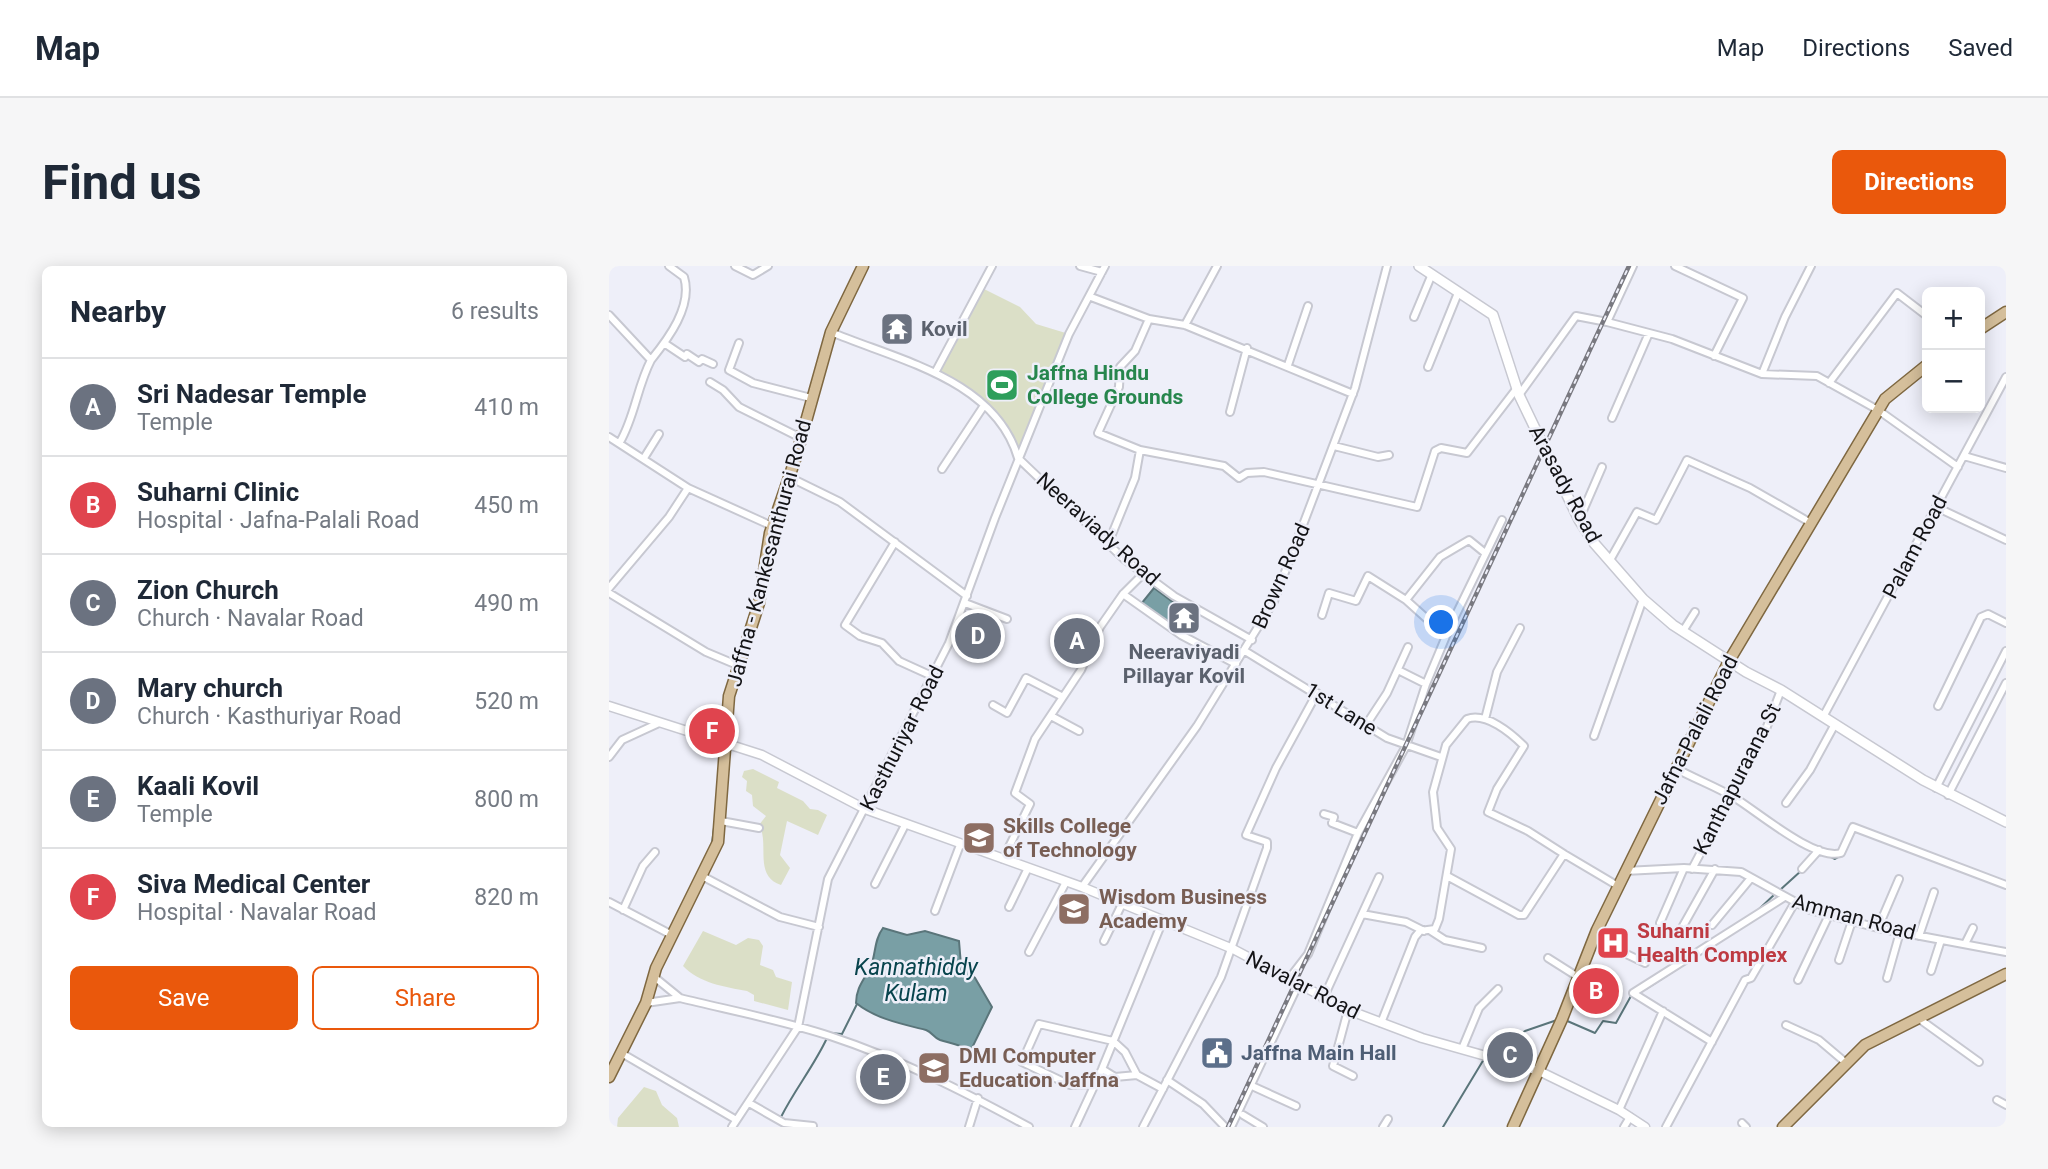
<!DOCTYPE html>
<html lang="en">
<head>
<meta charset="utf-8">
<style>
  body { margin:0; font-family:Roboto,sans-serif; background:#f6f6f7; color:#1f2937 }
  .controls { position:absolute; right:21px; top:21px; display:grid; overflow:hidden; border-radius:10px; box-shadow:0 4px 18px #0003 }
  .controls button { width:63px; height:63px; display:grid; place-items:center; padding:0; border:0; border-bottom:2px solid #e0e1e3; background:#fff; color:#1f2937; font:35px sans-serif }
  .you { position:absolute; left:833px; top:357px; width:24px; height:24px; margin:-18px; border:5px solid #fff; border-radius:50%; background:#1a73e8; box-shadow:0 0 0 10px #1a73e833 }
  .badge { display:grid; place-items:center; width:46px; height:46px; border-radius:50%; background:#ea580c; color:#fff; font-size:23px; font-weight:700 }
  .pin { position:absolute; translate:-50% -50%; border:4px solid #fff; box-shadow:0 2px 7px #0006 }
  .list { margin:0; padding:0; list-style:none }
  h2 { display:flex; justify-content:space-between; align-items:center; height:91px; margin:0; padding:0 28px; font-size:30px }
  h2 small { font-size:23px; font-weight:400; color:#747a83 }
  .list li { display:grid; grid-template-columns:46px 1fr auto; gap:21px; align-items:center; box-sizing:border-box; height:98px; padding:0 28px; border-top:2px solid #e0e1e3 }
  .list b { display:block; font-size:26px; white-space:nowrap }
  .list p { margin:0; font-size:23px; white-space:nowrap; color:#747a83 }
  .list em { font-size:23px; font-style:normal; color:#747a83 }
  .actions { display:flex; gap:14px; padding:21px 28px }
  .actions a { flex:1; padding:16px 0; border:2px solid #ea580c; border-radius:10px; text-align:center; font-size:24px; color:#ea580c }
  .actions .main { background:#ea580c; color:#fff }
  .map { position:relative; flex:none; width:1397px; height:861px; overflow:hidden; border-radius:10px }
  header { display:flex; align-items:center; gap:42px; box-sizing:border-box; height:98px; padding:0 35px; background:#fff; border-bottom:2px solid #e0e1e3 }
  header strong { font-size:33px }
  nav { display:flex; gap:38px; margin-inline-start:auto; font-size:24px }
  .intro { display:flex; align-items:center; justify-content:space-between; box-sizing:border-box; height:168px; padding:0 42px }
  h1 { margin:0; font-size:49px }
  .button { padding:18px 32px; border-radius:10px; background:#ea580c; color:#fff; font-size:24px; font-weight:700 }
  main { display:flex; gap:42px; padding:0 42px }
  aside { flex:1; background:#fff; border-radius:10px; box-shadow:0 4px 18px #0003 }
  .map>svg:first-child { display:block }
</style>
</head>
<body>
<header>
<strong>Map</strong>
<nav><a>Map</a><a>Directions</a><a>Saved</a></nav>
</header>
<div class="intro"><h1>Find us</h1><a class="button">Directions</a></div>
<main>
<aside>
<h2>Nearby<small>6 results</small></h2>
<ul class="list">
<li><span class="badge" style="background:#6b7280">A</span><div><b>Sri Nadesar Temple</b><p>Temple</p></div><em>410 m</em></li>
<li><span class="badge" style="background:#e0444e">B</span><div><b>Suharni Clinic</b><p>Hospital · Jafna-Palali Road</p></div><em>450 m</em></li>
<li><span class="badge" style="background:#6b7280">C</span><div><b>Zion Church</b><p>Church · Navalar Road</p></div><em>490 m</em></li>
<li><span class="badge" style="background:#6b7280">D</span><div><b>Mary church</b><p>Church · Kasthuriyar Road</p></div><em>520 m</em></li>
<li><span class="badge" style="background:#6b7280">E</span><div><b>Kaali Kovil</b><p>Temple</p></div><em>800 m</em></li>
<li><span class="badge" style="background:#e0444e">F</span><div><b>Siva Medical Center</b><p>Hospital · Navalar Road</p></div><em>820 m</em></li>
</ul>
<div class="actions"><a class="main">Save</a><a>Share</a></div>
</aside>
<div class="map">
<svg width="1397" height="861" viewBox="0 0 1397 861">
  <rect width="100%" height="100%" fill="#eeeff9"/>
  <path fill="#dbdfc7" d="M371,21L411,41L427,58L460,68L409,192C384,145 370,135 327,105Z
    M144,503L170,516L168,522L194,535L201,543L209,544L218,549L209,569L178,555L171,589L181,602L172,619C144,610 161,577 150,559L157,550L144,540L143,529L137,525L138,515L133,511L135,505Z
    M94,665L127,679L139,672L150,674L154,680L151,699L164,704L167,711L183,716L179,744L145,735V729L138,725C116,721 90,717 74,700Z
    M35,821L47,825L53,839L68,852L70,861H8L9,852Z"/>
  <path fill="#799fa5" stroke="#5a757a" stroke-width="2" d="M545,322L577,346L564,361L532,338Z
    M274,662L298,669L316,665L350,675L352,699L366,712L383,741L362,784C351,779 341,777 331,774C325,772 323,766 317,764C293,758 267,753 247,737C247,721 256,713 262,700C267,687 265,674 274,662Z"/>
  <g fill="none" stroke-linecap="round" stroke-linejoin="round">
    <path stroke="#5a757a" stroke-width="2" d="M110,493L111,480
      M103,577L105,562
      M1220,590L1226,593L1233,589
      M1171,624L1193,604
      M1148,645L1167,627
      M1037,723L1129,664
      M956,754L986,767L994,755L1007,757L1022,730
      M220,767L233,768L248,738
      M881,787L916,765L948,754
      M172,851C186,823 205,800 218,772
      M834,861L875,793"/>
    <defs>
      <path id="minor" d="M126,0L144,9L159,0
        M471,0L493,6
        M1024,0L998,56L1063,73L1153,108L1208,110L1269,144L1349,201
        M1066,0L1134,32L1105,90
        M482,31L540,53L576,59L744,128
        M0,49L42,94C28,121 26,150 11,176
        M805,51L823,8
        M540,53L526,85L511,101L510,121L489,167L531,184L615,200L630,212L638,207L655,206L808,241L826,185L832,182L858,187L908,122
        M576,59L608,0
        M222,66C288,94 386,113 409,192L515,293L565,330L643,374
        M55,77L76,91L78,88L90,96L93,93L104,98
        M130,77L120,104L144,117L202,132
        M42,94C59,73 84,40 75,11L60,0
        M679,99L699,40
        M819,101L849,27
        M327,105L383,0
        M1153,108L1176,51L1202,0
        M101,116L114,124L130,141L192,172
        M1220,117L1288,27L1318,50
        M910,129L967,50L998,56
        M621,146L638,82
        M1003,152L1040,67
        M0,171L79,222L163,260
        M725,180L769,191L780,189
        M1355,190L1397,202
        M35,192L50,168
        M333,203L374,141
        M180,211L231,236L358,330
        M1327,241L1397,274
        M970,254L993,201
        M286,276L236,359L251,370L273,377L290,395L323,410
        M499,278L526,212L531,184
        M1001,294L1028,246L1047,254L1078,194L1141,222L1202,257
        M0,322L60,251L79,222
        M0,327L97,386L128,399
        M514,328L572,369L627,398
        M356,337L398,353
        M713,349L720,327L747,335L759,310L797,334
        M840,363L817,352L797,334L831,291L860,274L876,287
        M1074,365L1086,346
        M636,385L778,472L832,491
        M789,404L817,418
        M384,439L398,447L417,412L454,431
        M1329,440L1372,351L1379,348L1397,357
        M442,450L470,465
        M1214,451L1397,111
        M876,453L888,406L911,362
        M757,459L778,427L799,381
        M985,470L1034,333
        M0,491L13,474L50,457
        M1066,502C1086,513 1108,521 1126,532C1149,546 1206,595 1232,587L1244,561L1397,619
        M1327,522L1397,385
        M1339,529L1397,417
        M1177,537L1201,504L1226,458
        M715,548L725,551L723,557L749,567
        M112,555L150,562
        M394,593L421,538L406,527L426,473L472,404L491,361L514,328L535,307
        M1083,603L1157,463L1172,424
        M1193,603L1210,584
        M1016,605L1075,602L1132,606L1201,644L1269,662L1397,686
        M93,610L171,651L210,661
        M838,610L910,649H915L955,588L1009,620
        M770,611L753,648L797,656L815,665
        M266,618L296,559
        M473,621L588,460L665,335L746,122L778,0
        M0,636L63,669
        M400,641L419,602
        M14,644L34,600L46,586
        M326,645L351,579
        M1051,657L1075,602
        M1103,659L1142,612
        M1269,662L1290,613
        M822,665L836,674L873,682
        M1070,667L1106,603
        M1310,670L1325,626
        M984,672L1036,697
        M495,675L513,638
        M1356,678L1364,662
        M420,686L457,616
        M939,692L969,711
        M1230,694L1243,655
        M1322,705L1332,674
        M1278,712L1291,666
        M679,714L699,688L749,567L797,480L817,418L840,363L893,254
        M1189,714L1220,649
        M71,732C120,744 172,754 221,770C291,793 356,826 420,861
        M714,733L753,648
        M37,737L71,732L44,710
        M739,744L724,800L744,810
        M1309,752L1370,796
        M772,757L806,671L811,665L826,663L830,653L842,583L828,562L824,526L837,479L858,453C877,446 902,467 915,480L888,523L879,546L919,565L955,588
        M1177,759L1210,774L1236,796
        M1103,776L1024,727L1174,632
        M853,783L870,742L889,723
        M14,788L124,852
        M493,803L506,811L528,809
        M558,814L594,838L616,861
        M487,818L461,819L413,796L430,758L504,775L516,786L528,809L554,823
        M643,820L687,840
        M1388,834L1397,839
        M140,837L175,857L204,860
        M1010,844L1054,745
        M634,849L654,861
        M1133,857L1137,861
        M123,861L189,761L219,613L340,377L386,252L460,68L496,0
        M360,861L369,832
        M466,861L493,803L554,654
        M534,861L612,711L658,582V576L637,569L667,502L708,427
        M622,861L689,719
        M774,861L779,853
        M1015,861L1021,851
        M1057,861L1136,714L1142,712L1185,638"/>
      <path id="tertiary" d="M0,440L153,489L256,543L473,621L624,683L739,744L813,772L930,805L1010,844L1036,861"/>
      <path id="secondary" d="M810,0L884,49L910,129L970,254L985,277L1034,333L1064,359L1137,406L1172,424L1314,514L1397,556"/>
      <path id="primary" d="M1371,63L1397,46
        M0,811L37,737L47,702L109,576L120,430L150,337L161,267L187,191L222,66L254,0
        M904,861L953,753L988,664L1120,395L1276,133L1318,99
        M1174,861L1256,779L1397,708"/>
    </defs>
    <use href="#minor" stroke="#c7c8d1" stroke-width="10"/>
    <use href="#tertiary" stroke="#c7c8d1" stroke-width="11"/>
    <use href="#secondary" stroke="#c7c8d1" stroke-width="12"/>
    <use href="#primary" stroke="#7f6841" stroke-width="13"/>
    <use href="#minor" stroke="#fff" stroke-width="6"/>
    <use href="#tertiary" stroke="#fff" stroke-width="8"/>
    <use href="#secondary" stroke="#fff" stroke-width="9"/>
    <use href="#primary" stroke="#d5bf9b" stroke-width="10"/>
    <defs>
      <path id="rail" d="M619,861L1020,0"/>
    </defs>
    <use href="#rail" stroke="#797980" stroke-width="4.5"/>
    <use href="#rail" stroke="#eeeff9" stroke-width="2" stroke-dasharray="5" stroke-linecap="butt"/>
  </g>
  <defs>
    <symbol id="temple-square" viewBox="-11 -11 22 22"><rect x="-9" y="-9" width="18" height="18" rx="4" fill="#6b7280" stroke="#eeeff9"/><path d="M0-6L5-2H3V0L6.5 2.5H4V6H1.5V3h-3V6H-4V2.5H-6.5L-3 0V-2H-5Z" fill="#fff"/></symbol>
    <symbol id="stadium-square" viewBox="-11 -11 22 22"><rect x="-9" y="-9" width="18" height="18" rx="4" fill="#2e9e5b" stroke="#eeeff9"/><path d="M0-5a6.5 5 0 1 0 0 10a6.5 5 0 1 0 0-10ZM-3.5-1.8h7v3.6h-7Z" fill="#fff"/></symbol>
    <symbol id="university-square" viewBox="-11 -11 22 22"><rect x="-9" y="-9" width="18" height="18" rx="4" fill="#8d6e63" stroke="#eeeff9"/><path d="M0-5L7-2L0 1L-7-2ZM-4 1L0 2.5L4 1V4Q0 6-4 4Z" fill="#fff"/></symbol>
    <symbol id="hospital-square" viewBox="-11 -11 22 22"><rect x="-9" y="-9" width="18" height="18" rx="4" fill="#e0444e" stroke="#eeeff9"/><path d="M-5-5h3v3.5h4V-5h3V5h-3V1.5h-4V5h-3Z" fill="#fff"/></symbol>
    <symbol id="civic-square" viewBox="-11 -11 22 22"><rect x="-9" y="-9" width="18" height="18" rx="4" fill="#5c6f8a" stroke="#eeeff9"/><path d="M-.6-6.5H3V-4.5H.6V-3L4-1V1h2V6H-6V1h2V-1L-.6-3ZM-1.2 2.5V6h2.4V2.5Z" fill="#fff"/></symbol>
  </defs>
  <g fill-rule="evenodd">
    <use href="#temple-square" x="269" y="44" width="38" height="38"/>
    <use href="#stadium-square" x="374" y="100" width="38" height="38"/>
    <use href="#temple-square" x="556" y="333" width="38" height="38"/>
    <use href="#university-square" x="351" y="553" width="38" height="38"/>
    <use href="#university-square" x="446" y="624" width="38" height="38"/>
    <use href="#hospital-square" x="985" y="658" width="38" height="38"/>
    <use href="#civic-square" x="589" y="768" width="38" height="38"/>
    <use href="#university-square" x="306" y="783" width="38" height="38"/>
  </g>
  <g text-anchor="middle" stroke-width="5" stroke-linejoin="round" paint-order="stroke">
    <g font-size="21" font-weight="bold" fill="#5b616d" stroke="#eeeff9" text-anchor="start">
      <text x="312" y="70">Kovil</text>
      <text x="575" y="393" text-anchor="middle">Neeraviyadi<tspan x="575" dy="24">Pillayar Kovil</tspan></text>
    </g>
    <g font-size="21" font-weight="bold" fill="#27864d" stroke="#eeeff9" text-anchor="start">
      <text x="418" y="114">Jaffna Hindu<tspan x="418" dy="24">College Grounds</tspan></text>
    </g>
    <g font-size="21" fill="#131316" stroke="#eeeff9">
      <text transform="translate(956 218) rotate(62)" y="7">Arasady Road</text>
      <text transform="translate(489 263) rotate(42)" y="7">Neeraviady Road</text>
      <text transform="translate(1306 281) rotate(-62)" y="7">Palam Road</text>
      <text transform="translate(160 287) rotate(-75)" y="7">Jaffna - Kankesanthurai Road</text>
      <text transform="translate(672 310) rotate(-66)" y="7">Brown Road</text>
      <text transform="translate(732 443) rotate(32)" y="7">1st Lane</text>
      <text transform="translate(1086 464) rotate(-63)" y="7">Jafna-Palali Road</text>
      <text transform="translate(293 472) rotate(-63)" y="7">Kasthuriyar Road</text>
      <text transform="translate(1128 513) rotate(-63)" y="7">Kanthapuraana St</text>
      <text transform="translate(1245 651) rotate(15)" y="7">Amman Road</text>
      <text transform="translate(694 719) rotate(27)" y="7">Navalar Road</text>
    </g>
    <g font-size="21" font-weight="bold" fill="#785e54" stroke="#eeeff9" text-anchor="start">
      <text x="394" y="567">Skills College<tspan x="394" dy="24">of Technology</tspan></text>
      <text x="490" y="638">Wisdom Business<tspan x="490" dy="24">Academy</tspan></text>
      <text x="350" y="797">DMI Computer<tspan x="350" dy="24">Education Jaffna</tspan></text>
    </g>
    <g font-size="21" font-weight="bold" fill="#be3a42" stroke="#eeeff9" text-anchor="start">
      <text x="1028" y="672">Suharni<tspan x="1028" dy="24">Health Complex</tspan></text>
    </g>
    <g font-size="21" font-weight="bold" fill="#4e5e75" stroke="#eeeff9" text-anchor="start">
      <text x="632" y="794">Jaffna Main Hall</text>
    </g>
    <g font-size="23" font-style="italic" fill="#08444d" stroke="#eeeff9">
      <text x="307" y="709">Kannathiddy<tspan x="307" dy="26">Kulam</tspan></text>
    </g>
  </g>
</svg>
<div class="controls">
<button>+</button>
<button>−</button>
</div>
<div class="you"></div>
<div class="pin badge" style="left:468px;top:375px;background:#6b7280">A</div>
<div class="pin badge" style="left:987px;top:725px;background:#e0444e">B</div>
<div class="pin badge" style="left:901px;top:789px;background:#6b7280">C</div>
<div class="pin badge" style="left:369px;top:370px;background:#6b7280">D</div>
<div class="pin badge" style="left:274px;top:811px;background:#6b7280">E</div>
<div class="pin badge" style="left:103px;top:465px;background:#e0444e">F</div>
</div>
</main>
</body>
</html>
